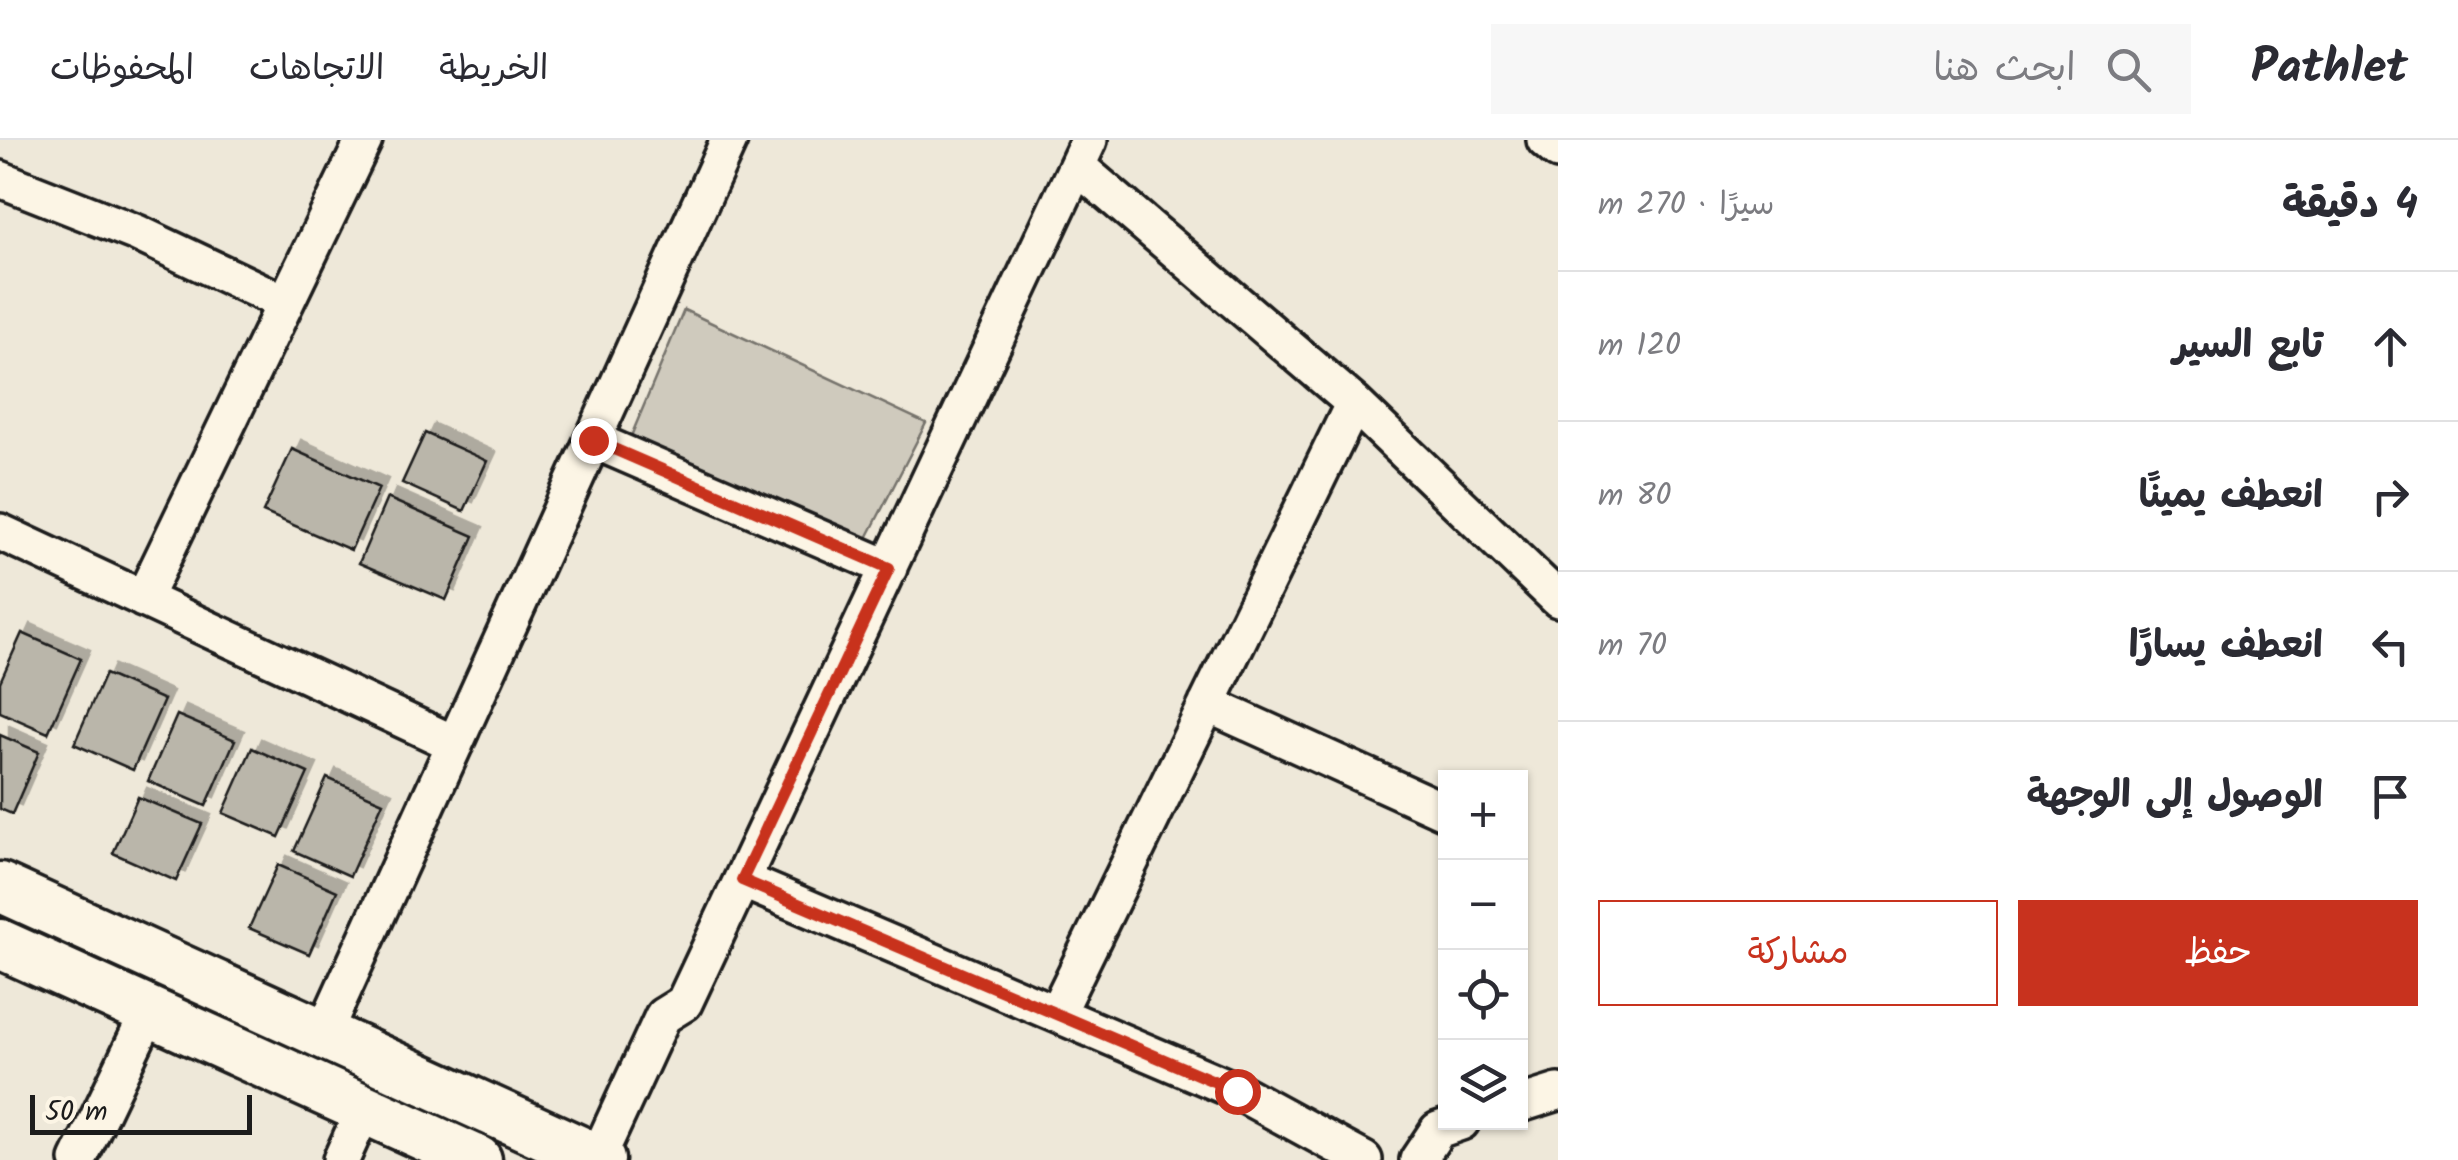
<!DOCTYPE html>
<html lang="ar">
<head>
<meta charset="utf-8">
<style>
  body { margin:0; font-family:Kalam,"Playpen Sans Arabic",sans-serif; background:#f7f7f7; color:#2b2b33; direction:rtl }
  .controls { position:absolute; right:30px; bottom:30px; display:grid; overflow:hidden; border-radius:0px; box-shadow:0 2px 8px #0004 }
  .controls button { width:90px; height:90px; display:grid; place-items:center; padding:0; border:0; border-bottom:2px solid #e1e1e2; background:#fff; color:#2b2b33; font:50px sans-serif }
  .scale { position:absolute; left:30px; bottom:25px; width:222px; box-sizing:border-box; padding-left:10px; border:5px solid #1c1c1c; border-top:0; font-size:28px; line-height:35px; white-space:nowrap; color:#1c1c1c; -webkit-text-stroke:8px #fcf5e5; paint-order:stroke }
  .stop { position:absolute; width:30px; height:30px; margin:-22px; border:8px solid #c8321e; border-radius:50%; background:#fff }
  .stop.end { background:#c8321e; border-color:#fff; box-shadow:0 2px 10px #0008 }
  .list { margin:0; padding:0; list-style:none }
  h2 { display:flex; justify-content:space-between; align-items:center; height:130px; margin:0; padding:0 40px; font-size:42px }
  h2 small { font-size:32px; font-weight:400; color:#7c7c81 }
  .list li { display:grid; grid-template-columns:65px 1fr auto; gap:30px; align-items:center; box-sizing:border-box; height:150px; padding:0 40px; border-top:2px solid #e1e1e2 }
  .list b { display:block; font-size:38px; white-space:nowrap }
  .list em { font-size:32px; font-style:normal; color:#7c7c81 }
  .actions { display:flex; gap:20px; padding:30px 40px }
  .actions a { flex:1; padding:22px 0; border:2px solid #c8321e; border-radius:0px; text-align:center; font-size:35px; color:#c8321e }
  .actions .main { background:#c8321e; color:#fff }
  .icon { flex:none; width:55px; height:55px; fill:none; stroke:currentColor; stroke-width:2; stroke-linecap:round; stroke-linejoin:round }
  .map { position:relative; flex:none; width:1558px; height:1020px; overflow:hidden; direction:ltr }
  header { display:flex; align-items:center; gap:60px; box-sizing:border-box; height:140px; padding:0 50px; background:#fff; border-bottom:2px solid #e1e1e2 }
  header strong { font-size:48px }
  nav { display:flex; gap:55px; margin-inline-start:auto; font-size:35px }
  .search { width:700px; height:90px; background:#f7f7f7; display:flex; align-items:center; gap:25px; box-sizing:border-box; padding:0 35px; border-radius:0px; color:#7c7c81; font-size:38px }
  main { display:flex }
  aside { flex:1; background:#fff }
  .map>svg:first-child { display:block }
</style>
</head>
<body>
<header>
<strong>Pathlet</strong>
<div class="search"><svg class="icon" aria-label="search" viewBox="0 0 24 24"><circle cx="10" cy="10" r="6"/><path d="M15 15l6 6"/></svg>ابحث هنا</div>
<nav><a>الخريطة</a><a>الاتجاهات</a><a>المحفوظات</a></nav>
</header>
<main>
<aside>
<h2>4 دقيقة<small>سيرًا · 270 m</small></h2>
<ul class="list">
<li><svg class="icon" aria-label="ahead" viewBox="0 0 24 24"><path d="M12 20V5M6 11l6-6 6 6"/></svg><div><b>تابع السير</b></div><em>120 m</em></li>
<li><svg class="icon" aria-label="right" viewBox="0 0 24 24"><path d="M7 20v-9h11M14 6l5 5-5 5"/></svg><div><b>انعطف يمينًا</b></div><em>80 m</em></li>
<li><svg class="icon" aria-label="left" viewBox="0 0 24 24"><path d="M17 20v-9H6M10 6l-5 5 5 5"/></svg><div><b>انعطف يسارًا</b></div><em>70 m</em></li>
<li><svg class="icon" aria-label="arrive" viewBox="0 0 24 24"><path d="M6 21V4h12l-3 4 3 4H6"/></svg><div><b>الوصول إلى الوجهة</b></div></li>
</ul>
<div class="actions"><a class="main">حفظ</a><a>مشاركة</a></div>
</aside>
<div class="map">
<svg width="1558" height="1020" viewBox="0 0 1558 1020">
  <defs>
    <filter id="shadow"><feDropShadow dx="9" dy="-9" stdDeviation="0" flood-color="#0004"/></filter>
  </defs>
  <rect width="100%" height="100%" fill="#eee8d9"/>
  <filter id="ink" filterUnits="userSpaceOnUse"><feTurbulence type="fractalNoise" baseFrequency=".01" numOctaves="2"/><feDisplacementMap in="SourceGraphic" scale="20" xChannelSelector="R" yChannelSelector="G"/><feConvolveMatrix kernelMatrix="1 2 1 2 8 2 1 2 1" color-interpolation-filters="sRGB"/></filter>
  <g filter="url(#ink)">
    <path fill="#cfcabd" stroke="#76736c" stroke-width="2.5" d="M684,170L926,283L864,404L629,301Z"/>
    <path fill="#bab6aa" stroke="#1c1c1c" stroke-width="2.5" filter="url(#shadow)" d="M425,293L487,321L464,371L402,343Z
      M292,309L379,348L351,410L263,372Z
      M387,358L474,396L446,460L359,423Z
      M22,493L81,519L48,593L0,572V542Z
      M105,534L164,560L133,630L74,604Z
      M177,575L235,600L206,666L148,641Z
      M0,595L39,612L12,674L0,669Z
      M252,608L308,633L279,697L223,673Z
      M327,638L383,662L350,736L294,711Z
      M138,657L202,684L176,741L113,713Z
      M278,725L337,751L309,814L249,788Z"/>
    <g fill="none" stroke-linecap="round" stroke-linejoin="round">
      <defs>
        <path id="street" d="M1545,0L1558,11
          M1078,27L1354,263L1558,459
          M0,39L137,93L285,163
          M593,300L889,428
          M0,392L455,604
          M143,459L364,0
          M1207,564L1446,672
          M742,740L1237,951L1364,1020
          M1056,874L1354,263
          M323,894L729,0
          M1520,964L1558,952
          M597,1019L663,876L684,863L1089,0
          M78,1020L149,872
          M341,1020L364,969
          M1418,1020L1438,990L1461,982"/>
        <path id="secondary" d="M0,747L600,1020
          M0,804L477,1020"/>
      </defs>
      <use href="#street" stroke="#1c1c1c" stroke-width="42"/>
      <use href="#secondary" stroke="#1c1c1c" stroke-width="55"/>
      <use href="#street" stroke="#fcf5e5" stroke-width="35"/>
      <use href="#secondary" stroke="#fcf5e5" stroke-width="48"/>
    </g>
  </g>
  <g fill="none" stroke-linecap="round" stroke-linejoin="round" filter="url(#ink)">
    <path stroke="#c8321e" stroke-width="12" d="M593,300L889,428L742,740L1237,951"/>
  </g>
</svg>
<div class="controls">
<button>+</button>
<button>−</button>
<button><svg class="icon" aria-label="locate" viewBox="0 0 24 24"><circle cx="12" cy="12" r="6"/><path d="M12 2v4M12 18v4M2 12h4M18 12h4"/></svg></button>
<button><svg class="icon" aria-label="layers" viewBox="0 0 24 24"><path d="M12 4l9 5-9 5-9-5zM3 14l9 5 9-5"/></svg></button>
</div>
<div class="scale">50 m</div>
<div class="stop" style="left:1237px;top:951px"></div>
<div class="stop end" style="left:593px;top:300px"></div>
</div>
</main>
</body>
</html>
